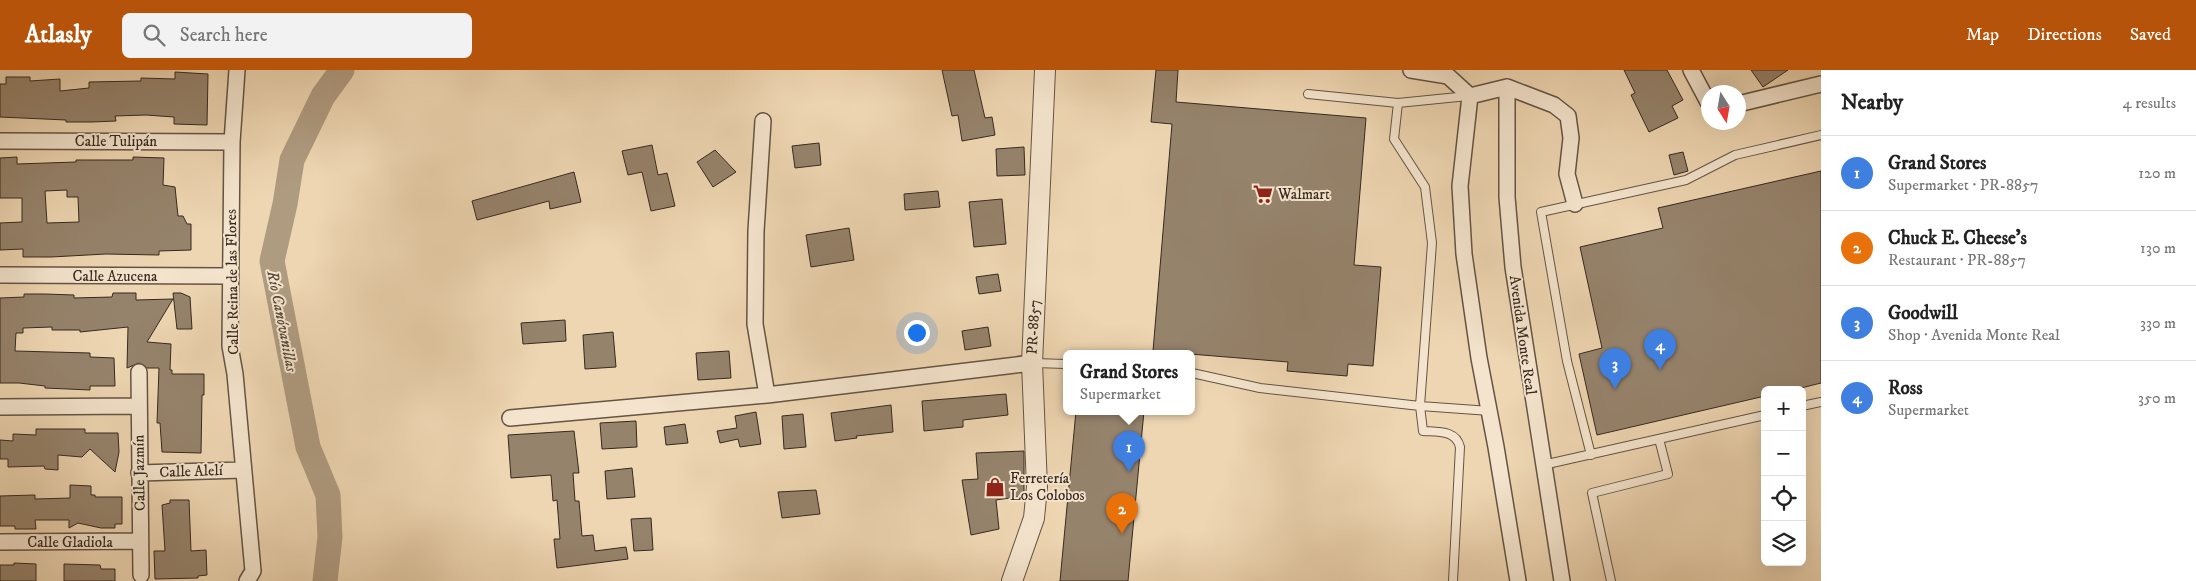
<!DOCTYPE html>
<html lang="en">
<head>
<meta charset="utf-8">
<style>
  body { margin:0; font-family:"IM FELL DW Pica",serif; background:#f2f2f2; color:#222 }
  .controls { position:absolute; right:15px; bottom:15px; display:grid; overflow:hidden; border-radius:8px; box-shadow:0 5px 20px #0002 }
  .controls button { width:45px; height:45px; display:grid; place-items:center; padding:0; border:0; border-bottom:1px solid #e0e0e0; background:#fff; color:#222; font:25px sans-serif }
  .compass { position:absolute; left:1701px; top:15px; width:45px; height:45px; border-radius:50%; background:#fff; box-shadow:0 5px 20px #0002; rotate:169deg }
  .you { position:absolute; left:916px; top:262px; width:18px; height:18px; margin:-12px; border:4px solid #fff; border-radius:50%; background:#1a73e8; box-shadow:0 0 0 8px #1a73e833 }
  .badge { display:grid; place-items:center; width:32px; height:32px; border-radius:50%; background:#b45309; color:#fff; font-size:16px; font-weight:700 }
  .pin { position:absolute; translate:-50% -41px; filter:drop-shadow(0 1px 2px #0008) }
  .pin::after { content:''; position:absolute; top:26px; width:18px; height:15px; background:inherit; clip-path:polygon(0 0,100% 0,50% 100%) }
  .popup { position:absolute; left:1063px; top:280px; width:132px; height:65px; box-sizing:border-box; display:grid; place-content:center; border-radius:8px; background:#fff; filter:drop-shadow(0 1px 4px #0005); font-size:16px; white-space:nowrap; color:#767676 }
  .popup b { font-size:19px; color:#222 }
  .popup::after { content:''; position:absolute; left:50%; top:100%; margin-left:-10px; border:10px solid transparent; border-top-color:#fff }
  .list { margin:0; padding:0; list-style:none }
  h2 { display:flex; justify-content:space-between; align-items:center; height:65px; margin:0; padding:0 20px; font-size:21px }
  h2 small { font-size:16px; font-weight:400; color:#767676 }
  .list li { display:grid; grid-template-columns:32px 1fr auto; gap:15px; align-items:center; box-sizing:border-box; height:75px; padding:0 20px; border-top:1px solid #e0e0e0 }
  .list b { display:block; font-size:19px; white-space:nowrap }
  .list p { margin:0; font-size:16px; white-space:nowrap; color:#767676 }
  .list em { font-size:16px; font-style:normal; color:#767676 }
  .icon { flex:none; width:28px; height:28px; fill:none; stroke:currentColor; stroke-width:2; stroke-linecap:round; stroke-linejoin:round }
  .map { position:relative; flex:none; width:1821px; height:511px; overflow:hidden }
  header { display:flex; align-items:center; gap:30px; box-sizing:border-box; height:70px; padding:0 25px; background:#b45309; color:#fff }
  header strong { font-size:24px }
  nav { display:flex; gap:28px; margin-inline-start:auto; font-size:18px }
  .search { width:350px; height:45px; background:#f2f2f2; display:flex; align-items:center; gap:12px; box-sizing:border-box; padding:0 18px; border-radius:8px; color:#767676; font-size:19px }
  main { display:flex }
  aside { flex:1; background:#fff }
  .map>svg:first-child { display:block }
</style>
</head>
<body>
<header>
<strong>Atlasly</strong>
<div class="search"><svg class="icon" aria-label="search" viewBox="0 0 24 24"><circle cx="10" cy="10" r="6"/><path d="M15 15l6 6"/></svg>Search here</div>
<nav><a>Map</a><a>Directions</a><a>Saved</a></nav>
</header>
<main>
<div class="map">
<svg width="1821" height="511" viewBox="0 0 1821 511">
  <rect width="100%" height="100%" fill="#eed6b2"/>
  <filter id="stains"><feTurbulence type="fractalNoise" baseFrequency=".004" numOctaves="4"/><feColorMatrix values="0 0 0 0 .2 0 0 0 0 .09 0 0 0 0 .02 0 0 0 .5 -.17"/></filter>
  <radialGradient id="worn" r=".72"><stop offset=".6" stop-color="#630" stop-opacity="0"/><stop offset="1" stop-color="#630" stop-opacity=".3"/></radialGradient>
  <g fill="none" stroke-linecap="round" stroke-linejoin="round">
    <path stroke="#af9b80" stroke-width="25" d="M325,511L330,467L328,425L308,377L272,191L285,134L292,90L323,26L342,0"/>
  </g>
  <path fill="#96836c" stroke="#362920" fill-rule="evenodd" d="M942,0H974L985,48L992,47L995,65L962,71L958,45L952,46Z
    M1156,0H1178L1176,32L1366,48L1354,195L1381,197L1373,296L1348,294L1347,306L1287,301L1288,292L1153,281L1172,54L1151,52Z
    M1624,0H1667L1683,30L1672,36L1678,48L1649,62L1631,25L1635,23Z
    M1751,0H1788L1763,17Z
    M175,2L208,4L207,55L174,54V47L146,45L115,46L116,51L92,52H66V50L0,47V14H6V7H30V11L60,9V21L89,18V12L141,11V8L175,9Z
    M819,73L821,95L795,98L792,76Z
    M652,75L658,105L667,103L675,136L651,141L642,102L628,105L622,81Z
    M1024,77L1025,105L997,106L996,79Z
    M715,80L736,102L713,117L697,92Z
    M1683,82L1688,101L1674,105L1669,85Z
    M17,87V94L76,92V90H133V87L164,88L163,115L175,117L178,146H183L187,154H191V180L159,181V185L106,184L51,187H23V179L0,180V153L22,152V128H0V88ZM67,120V127H78L79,152L47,153L45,121Z
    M1821,101V313L1793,320H1765V326L1597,365L1579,284L1602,278L1580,177L1663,158L1658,138Z
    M574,102L581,132L550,139L549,131L477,150L472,131Z
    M938,121L940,137L905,140L904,124Z
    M1002,129L1006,174L974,177L969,132Z
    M849,158L854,190L811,197L806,165Z
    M998,204L1001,221L979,224L976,207Z
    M113,223H136V230L173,229L147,272L171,274L170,300H172V304H204V325H202L201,383L162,382L160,353H157L159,298H147L139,293L127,298L128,257L80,262V260H52V257L23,258V263H16L15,281L90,283V287L114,288L115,316H90V320L45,318V316L19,313H0V228L24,227V224H45L74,225V228L112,227Z
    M173,223H181L190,227L192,259H177Z
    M565,250L566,271L523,274L521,253Z
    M988,257L991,276L965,280L962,261Z
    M613,262L616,297L585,299L583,265Z
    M729,281L731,308L698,310L696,283Z
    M1006,324L1008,345L963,350V357L924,361L922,331Z
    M891,335L893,362L856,366L857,368L835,371L831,343Z
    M1076,341H1144L1128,511H1060Z
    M756,342L761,374L740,377L738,369L720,373L717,361L737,358L735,346Z
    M803,344L806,377L784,379L782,346Z
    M636,351L637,377L602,379L600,353Z
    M685,354L688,373L666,375L664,357Z
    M36,359H85V363H118L119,382L115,402L90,379L82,387L58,385V400L45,399L44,396L8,397V389H0V370L13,371V364L36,365Z
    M574,361L579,403H573L575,431H579L582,466L593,465L595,481L626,477L628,489L557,498L554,469H560L557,430L553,431L551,405L511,408L508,365Z
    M1024,381V426L996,430L999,459L971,465L962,410L978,409L976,383Z
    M632,398L635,427L607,429L605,401Z
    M70,415L91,416V425H95V427H122V454H115V458H101L78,453L69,458V450H35L36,459H15V456H0V426L35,425V429L70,428Z
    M816,420L820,444L782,448L778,422Z
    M170,430H189L191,481L206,480L207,505L198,506V508L155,509L154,481H165L162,435L170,433Z
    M651,448L653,480L634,481L631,449Z
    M14,493L36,494V511H0V495H14Z
    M64,494L100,495L101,499H115V511H64Z"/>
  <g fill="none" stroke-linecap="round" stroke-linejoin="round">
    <defs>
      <path id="service" d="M1308,24L1398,33L1468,26
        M1398,33L1394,69L1425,117L1432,173L1420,336L1423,361C1438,362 1456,360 1460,377L1453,511
        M1034,293L1066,294
        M1192,303L1260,318L1420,336L1490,341
        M1802,336L1821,332
        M1591,385L1567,291L1541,142L1686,110L1735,85L1821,65
        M1543,395L1765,345
        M1611,511L1592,423L1668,404L1659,369"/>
      <path id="minor" d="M237,0L232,72L230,276L235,304L253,501L247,511
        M1411,0L1448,6L1470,26
        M1691,0L1708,32
        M1507,17V127L1513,197L1562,511
        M1470,26L1460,116L1464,184L1479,288L1496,377L1518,511
        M1470,26L1507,17L1554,35L1568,46L1571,68L1567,104L1575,134
        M1738,34L1821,14
        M763,51L756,161L755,254L767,325
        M0,71L232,72
        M0,205L229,206
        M139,302L141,505
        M0,337L138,336
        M510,348L767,325L1032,293
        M139,403L243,400
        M0,472L139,471"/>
      <path id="tertiary" d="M1012,511L1034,448L1037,417L1032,293L1045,0"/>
    </defs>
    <use href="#service" stroke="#645444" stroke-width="10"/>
    <use href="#minor" stroke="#645444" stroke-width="18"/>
    <use href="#tertiary" stroke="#645444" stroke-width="22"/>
    <use href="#service" stroke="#f4e4cd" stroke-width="8"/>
    <use href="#minor" stroke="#f4e4cd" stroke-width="15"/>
    <use href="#tertiary" stroke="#f4e4cd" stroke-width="20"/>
  </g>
  <defs>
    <symbol id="supermarket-bare" viewBox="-9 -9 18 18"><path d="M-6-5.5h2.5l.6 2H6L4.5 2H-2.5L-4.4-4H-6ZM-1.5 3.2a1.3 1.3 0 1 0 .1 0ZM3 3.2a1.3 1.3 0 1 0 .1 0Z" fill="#8f2418" stroke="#f4e4cd" stroke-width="2.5" paint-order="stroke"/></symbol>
    <symbol id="shop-bare" viewBox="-9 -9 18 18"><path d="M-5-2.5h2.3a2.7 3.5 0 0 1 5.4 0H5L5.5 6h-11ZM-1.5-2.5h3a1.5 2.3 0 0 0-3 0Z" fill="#8f2418" stroke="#f4e4cd" stroke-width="2.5" paint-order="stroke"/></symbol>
  </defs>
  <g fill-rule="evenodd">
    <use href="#supermarket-bare" x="1249" y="110" width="28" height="28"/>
    <use href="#shop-bare" x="981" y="403" width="28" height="28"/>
  </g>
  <g text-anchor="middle" stroke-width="4" stroke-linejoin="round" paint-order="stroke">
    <g font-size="15" fill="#362920" stroke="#f4e4cd">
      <text x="116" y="76">Calle Tulipán</text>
      <text x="115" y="211">Calle Azucena</text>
      <text transform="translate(232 212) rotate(-91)" y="5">Calle Reina de las Flores</text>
      <text transform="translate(1033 257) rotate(-87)" y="5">PR-8857</text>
      <text transform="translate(1523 265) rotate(82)" y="5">Avenida Monte Real</text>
      <text transform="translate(191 401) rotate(-2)" y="5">Calle Alelí</text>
      <text transform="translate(139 403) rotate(-91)" y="5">Calle Jazmín</text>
      <text x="70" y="477">Calle Gladiola</text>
    </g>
    <g font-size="15" fill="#362920" stroke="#f4e4cd" text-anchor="start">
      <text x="1278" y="129">Walmart</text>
      <text x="1010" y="413">Ferretería<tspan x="1010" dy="17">Los Colobos</tspan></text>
    </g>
    <g font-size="16" font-style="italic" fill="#5a4b3d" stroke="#f4e4cd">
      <text transform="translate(283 251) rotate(79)" y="6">Río Canóvanillas</text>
    </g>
  </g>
  <rect width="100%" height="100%" filter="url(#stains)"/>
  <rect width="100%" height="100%" fill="url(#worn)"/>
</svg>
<div class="controls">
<button>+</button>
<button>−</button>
<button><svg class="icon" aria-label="locate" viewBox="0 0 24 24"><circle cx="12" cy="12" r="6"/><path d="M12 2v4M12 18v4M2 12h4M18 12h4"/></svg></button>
<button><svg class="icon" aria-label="layers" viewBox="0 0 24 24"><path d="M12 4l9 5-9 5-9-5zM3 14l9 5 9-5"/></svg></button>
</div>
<svg class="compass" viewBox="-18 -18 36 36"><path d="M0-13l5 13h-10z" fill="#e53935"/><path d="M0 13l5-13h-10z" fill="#767676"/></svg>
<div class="you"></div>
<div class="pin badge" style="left:1129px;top:402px;background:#3f7fe0">1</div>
<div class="popup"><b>Grand Stores</b>Supermarket</div>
<div class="pin badge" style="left:1122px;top:464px;background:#e8710a">2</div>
<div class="pin badge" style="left:1615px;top:319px;background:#3f7fe0">3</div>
<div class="pin badge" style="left:1660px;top:300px;background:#3f7fe0">4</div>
</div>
<aside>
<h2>Nearby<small>4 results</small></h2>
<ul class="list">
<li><span class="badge" style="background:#3f7fe0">1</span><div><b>Grand Stores</b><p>Supermarket · PR-8857</p></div><em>120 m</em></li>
<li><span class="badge" style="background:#e8710a">2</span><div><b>Chuck E. Cheese's</b><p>Restaurant · PR-8857</p></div><em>130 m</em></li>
<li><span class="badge" style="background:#3f7fe0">3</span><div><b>Goodwill</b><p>Shop · Avenida Monte Real</p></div><em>330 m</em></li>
<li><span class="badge" style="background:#3f7fe0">4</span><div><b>Ross</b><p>Supermarket</p></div><em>350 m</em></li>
</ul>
</aside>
</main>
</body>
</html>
